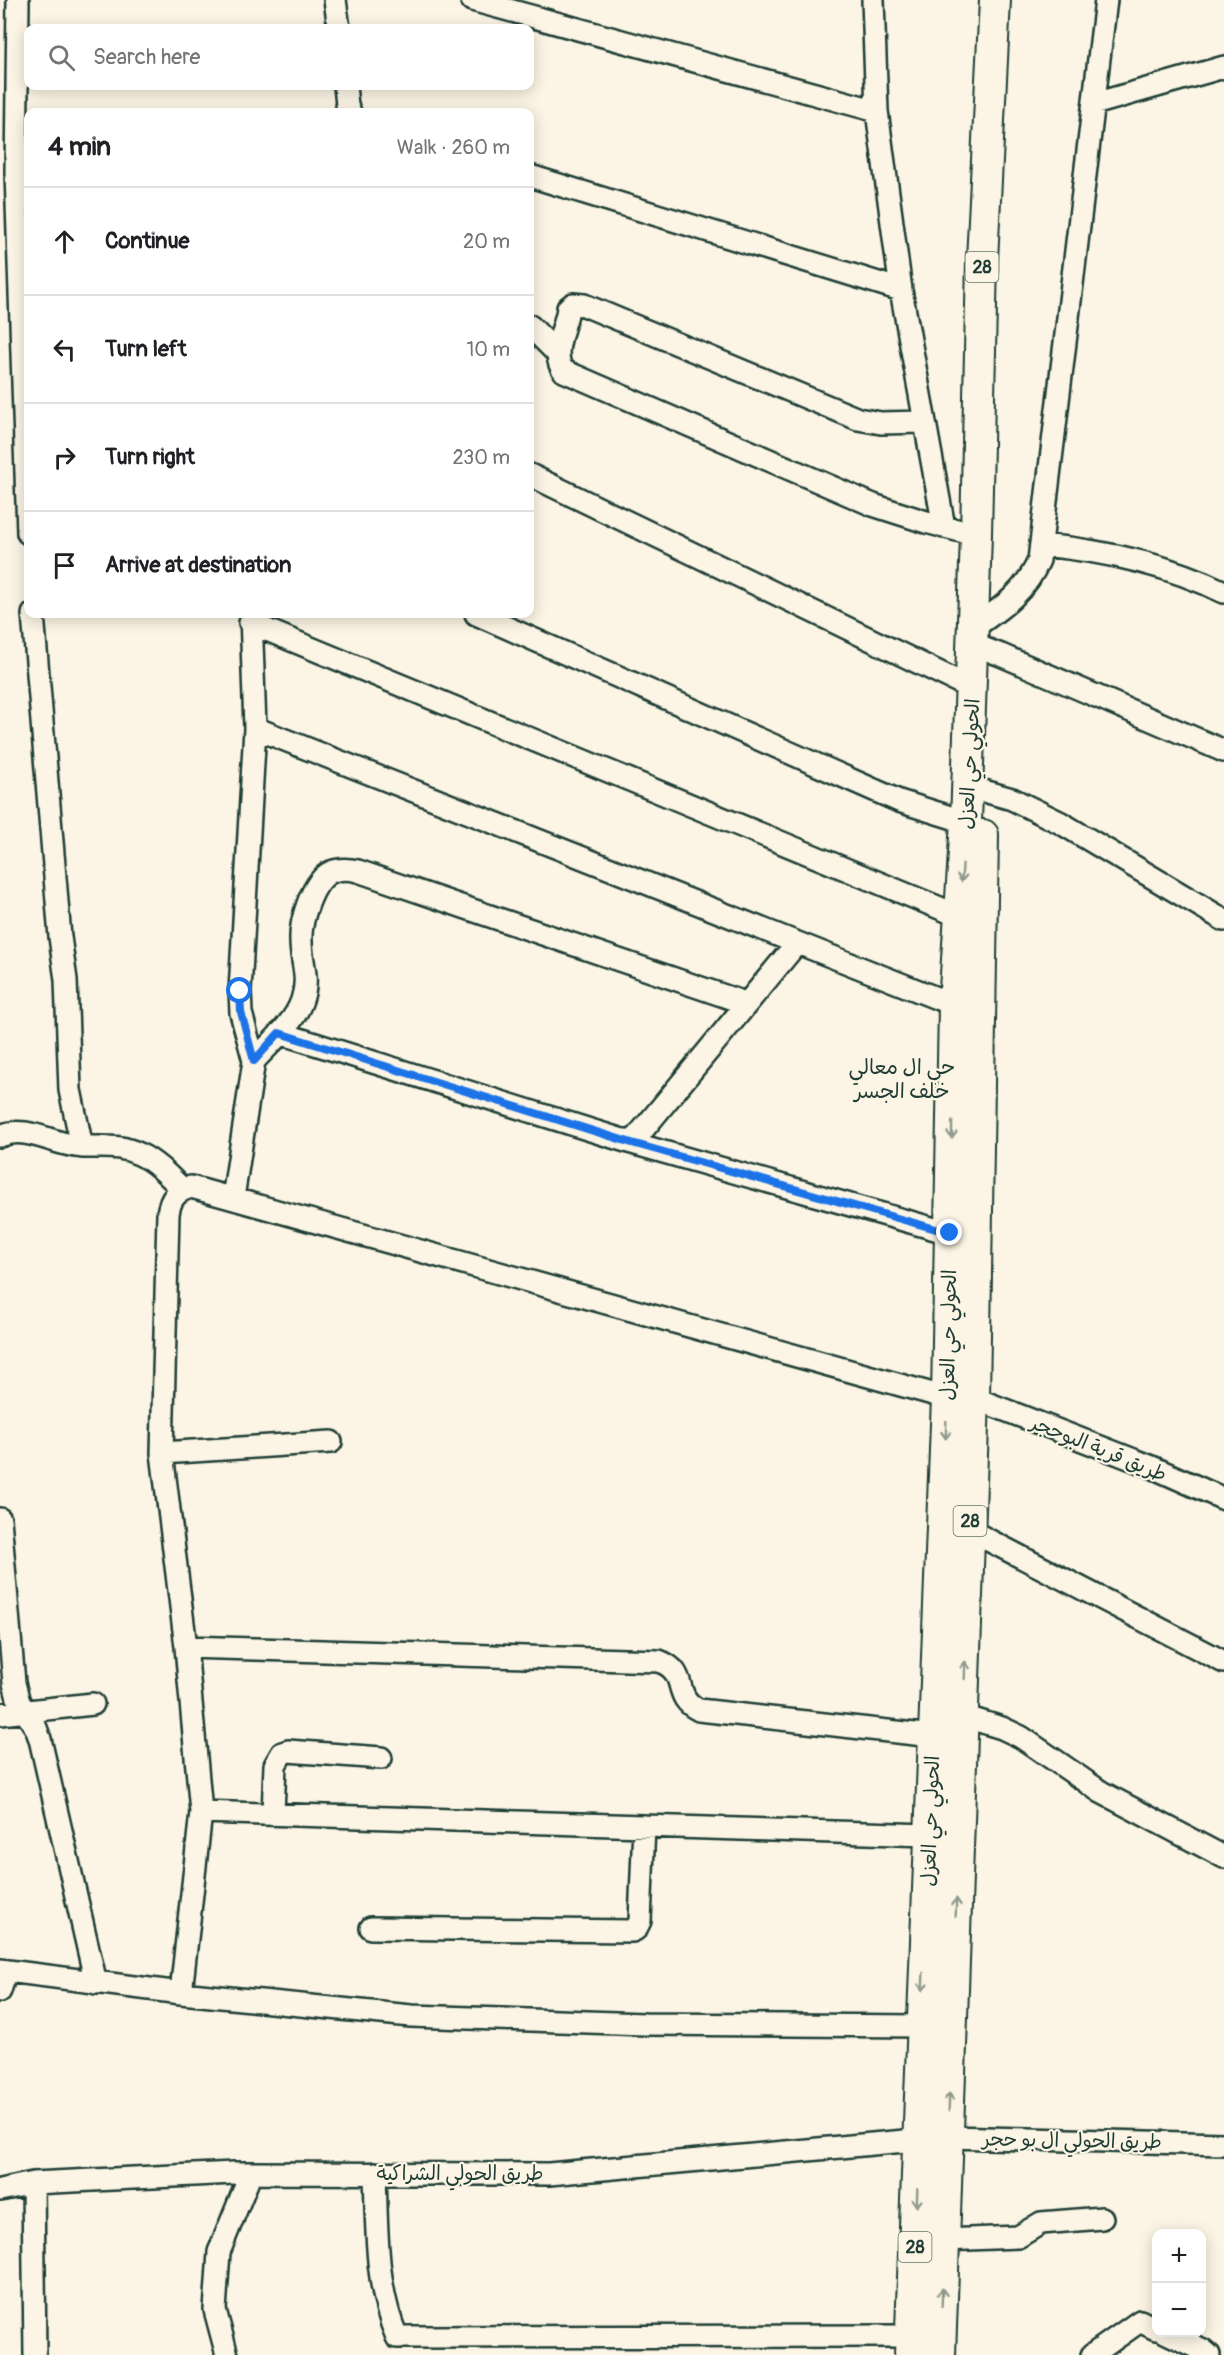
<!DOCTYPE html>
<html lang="en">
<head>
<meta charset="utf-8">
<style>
  body { margin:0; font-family:Pangolin,"Playpen Sans Arabic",sans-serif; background:#f2f2f2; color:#202124 }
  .controls { position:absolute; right:18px; bottom:18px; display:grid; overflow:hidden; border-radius:12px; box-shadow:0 3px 15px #0003 }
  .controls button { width:54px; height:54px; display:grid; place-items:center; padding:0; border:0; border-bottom:2px solid #e0e0e0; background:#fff; color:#202124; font:30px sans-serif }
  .stop { position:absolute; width:18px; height:18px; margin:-14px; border:4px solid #1a73e8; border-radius:50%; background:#fff }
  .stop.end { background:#1a73e8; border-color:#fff; box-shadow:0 2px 6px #0008 }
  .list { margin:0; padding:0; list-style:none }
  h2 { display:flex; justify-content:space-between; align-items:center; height:78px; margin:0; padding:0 24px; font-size:26px }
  h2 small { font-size:20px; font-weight:400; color:#757577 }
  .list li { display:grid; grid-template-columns:39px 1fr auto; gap:18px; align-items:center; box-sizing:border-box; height:108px; padding:0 24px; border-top:2px solid #e0e0e0 }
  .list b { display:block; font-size:22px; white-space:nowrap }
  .list em { font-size:20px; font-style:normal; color:#757577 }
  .icon { flex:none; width:33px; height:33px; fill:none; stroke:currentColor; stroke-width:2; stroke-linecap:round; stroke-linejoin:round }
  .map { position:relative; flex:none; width:1224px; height:2355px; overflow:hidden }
  .search { position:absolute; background:#fff; box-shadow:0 3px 15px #0003; left:24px; top:24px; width:510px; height:66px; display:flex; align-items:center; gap:15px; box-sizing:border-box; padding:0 21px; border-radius:12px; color:#757577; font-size:22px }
  .panel { position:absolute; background:#fff; box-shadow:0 3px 15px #0003; left:24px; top:108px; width:510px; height:510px; border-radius:12px }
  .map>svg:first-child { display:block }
</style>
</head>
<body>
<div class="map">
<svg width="1224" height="2355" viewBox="0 0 1224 2355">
  <rect width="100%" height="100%" fill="#fcf5e5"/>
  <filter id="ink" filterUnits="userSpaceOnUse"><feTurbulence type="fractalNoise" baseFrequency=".0167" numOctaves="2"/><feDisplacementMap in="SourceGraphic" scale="12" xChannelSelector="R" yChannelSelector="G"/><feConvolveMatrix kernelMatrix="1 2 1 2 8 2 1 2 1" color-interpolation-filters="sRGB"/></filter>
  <g filter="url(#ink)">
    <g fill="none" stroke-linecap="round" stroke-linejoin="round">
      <defs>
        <path id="minor" d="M18,0L16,173L28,533
          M335,0L339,28
          M472,0L877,111
          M873,0L877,111L901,290L944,527
          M345,86L347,105L350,112
          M1094,104L1224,67
          M530,176L901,290
          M530,326L558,354
          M923,422L881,423L858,419L584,305L573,304L568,308L567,314C563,331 551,357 564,371L873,505L926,522L976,535
          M530,475L971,688
          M1042,545C1105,551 1167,564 1224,592
          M33,614L60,937L66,980L70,1090L82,1147
          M476,614L899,801L966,822
          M250,623L959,916
          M973,628C1000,609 1026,592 1039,560L1106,0
          M972,644L1001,655L1224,751
          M255,728L954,1005
          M984,791L1012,799L1061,823L1224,920
          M280,1033L632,1143L949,1233
          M254,1061C270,1043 294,1024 302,1000C310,976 301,964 301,941C300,921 312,881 331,872C340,868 349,869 358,871L745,1003
          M0,1136C25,1125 51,1143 76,1146C99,1149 117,1143 139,1154C156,1162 169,1176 182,1189
          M632,1143L797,943
          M233,1198L254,1061L241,1013L240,991L255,728L251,614
          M974,1398L1152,1467L1224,1499
          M162,1453L331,1442
          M0,1519L14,1683L19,1702L36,1728L40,1739L96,1983
          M969,1530L1224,1662
          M186,1647L659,1661C691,1673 670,1696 699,1710L933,1736
          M0,1714L93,1704
          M963,1716L1002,1728L1021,1737L1101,1792L1224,1857
          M201,1812L929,1835
          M273,1814L275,1765L282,1753L288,1751L381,1758
          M371,1928L632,1931L636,1929L640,1921L644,1826
          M0,1970L181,1993L411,2016L645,2024L922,2026
          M0,1991L6,1971
          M181,1993L201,1812L186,1647L162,1453L168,1214C170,1199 176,1191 191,1187L947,1398
          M375,2173C377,2228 375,2286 397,2337L911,2336
          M33,2183L35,2355
          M0,2190L33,2183L234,2173L549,2174L948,2137L1224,2144
          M944,2240L1018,2237L1041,2223L1102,2218
          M1165,2332L1203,2350L1209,2355
          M227,2355L215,2310L219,2252L251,2173
          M1092,2355L1140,2321L1156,2329"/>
        <path id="highway" d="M910,2355L947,1398L954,1005L966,822L976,535L982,260L995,0
          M940,2355L974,1398L983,835"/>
      </defs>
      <use href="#minor" stroke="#1f3d34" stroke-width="26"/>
      <use href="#highway" stroke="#1f3d34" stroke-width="34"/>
      <use href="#minor" stroke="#fcf5e5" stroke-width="21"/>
      <use href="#highway" stroke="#fcf5e5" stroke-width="30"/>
    </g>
    <defs><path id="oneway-shaft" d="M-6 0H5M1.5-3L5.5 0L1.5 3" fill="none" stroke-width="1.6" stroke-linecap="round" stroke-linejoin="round" transform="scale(1.5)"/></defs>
    <g stroke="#8e998c">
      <use href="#oneway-shaft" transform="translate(962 873) rotate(94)"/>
      <use href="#oneway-shaft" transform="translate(952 1130) rotate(91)"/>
      <use href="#oneway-shaft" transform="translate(946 1430) rotate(92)"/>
      <use href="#oneway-shaft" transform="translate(965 1670) rotate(-88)"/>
      <use href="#oneway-shaft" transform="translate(956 1907) rotate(-88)"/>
      <use href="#oneway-shaft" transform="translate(923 1982) rotate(92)"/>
      <use href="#oneway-shaft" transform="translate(949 2102) rotate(-88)"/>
      <use href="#oneway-shaft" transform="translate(917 2198) rotate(92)"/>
      <use href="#oneway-shaft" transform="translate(942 2297) rotate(-88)"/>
    </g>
  </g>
  <g fill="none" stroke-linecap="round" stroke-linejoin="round" filter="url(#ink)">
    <path stroke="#1a73e8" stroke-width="8" d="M240,991L241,1012L254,1061L279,1033L632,1143L950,1233"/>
  </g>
  <g text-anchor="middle" stroke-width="4.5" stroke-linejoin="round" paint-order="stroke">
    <g fill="#fcf5e5" stroke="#617469" stroke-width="1.5">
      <rect x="965.5" y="252" width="33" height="30" rx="4.5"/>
      <rect x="953.5" y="1506" width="33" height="30" rx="4.5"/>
      <rect x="898.5" y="2232" width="33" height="30" rx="4.5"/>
    </g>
    <g font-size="18" font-weight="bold" fill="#1f3d34">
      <text x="982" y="273">28</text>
      <text x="970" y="1527">28</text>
      <text x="915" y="2253">28</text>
    </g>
    <g font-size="20" fill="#1f3d34" stroke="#fcf5e5">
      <text transform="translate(969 764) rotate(-87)" y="7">الحولي حي العزل</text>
      <text transform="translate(948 1335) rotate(-89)" y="7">الحولي حي العزل</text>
      <text transform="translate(1099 1448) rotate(22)" y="7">طريق قرية البوحجر</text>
      <text transform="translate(930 1821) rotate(-88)" y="7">الحولي حي العزل</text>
      <text transform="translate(1072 2140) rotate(1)" y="7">طريق الحولي ال بو حجر</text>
      <text x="460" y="2180">طريق الحولي الشراكية</text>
    </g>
    <g font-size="21" fill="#1f3d34" stroke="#fcf5e5">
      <text x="902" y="1074">حي ال معالي<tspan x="902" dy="24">خلف الجسر</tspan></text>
    </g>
  </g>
</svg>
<div class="controls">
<button>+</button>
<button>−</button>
</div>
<div class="stop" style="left:240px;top:991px"></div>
<div class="stop end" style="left:950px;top:1233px"></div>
<div class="search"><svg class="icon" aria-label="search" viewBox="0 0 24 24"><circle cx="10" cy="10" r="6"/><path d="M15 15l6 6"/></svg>Search here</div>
<section class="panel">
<h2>4 min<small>Walk · 260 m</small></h2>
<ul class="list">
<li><svg class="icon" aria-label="ahead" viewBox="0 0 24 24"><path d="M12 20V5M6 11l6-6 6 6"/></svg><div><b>Continue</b></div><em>20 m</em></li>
<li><svg class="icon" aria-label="left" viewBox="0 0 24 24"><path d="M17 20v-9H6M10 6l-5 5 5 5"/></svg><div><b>Turn left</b></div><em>10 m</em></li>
<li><svg class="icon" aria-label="right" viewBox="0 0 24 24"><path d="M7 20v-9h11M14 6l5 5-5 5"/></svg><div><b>Turn right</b></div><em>230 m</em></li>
<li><svg class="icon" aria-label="arrive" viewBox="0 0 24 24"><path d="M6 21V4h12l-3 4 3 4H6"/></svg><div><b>Arrive at destination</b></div></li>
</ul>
</section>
</div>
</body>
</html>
